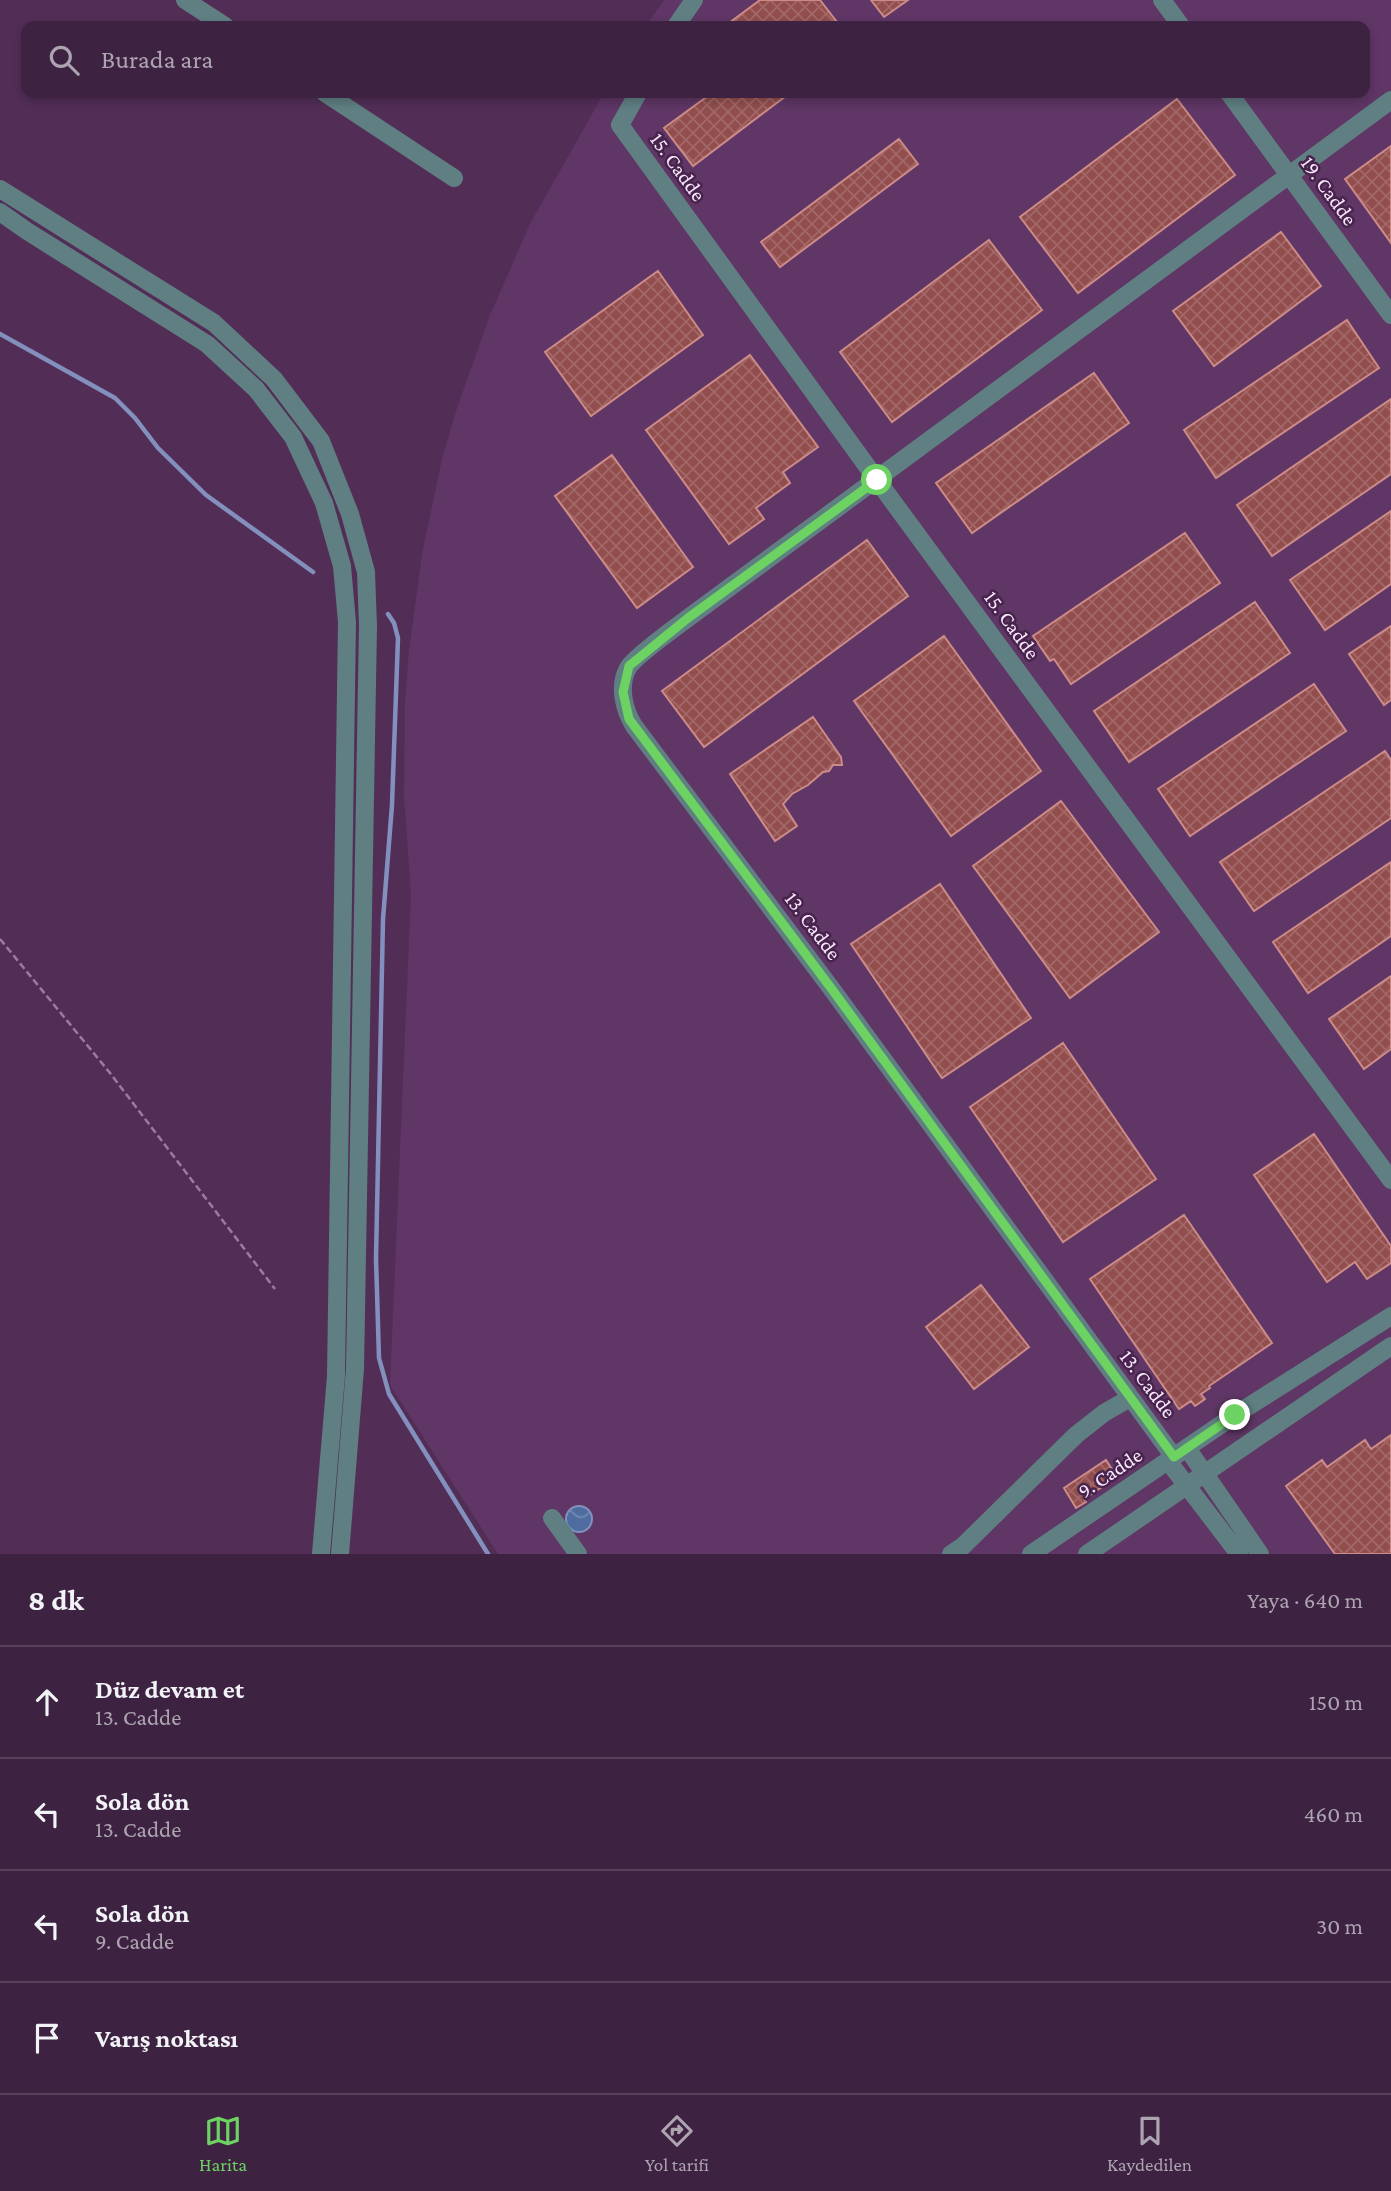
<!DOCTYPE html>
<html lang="tr">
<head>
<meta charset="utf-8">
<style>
  body { margin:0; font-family:"Crimson Pro",serif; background:#492f4c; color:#f1f3f6 }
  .stop { position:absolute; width:21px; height:21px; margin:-16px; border:5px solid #6cd362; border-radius:50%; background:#fff }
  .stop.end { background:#6cd362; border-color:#fff; box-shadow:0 2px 7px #0008 }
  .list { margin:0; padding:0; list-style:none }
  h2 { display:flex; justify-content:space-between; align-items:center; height:91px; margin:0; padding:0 28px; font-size:30px }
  h2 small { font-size:23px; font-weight:400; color:#ada4b1 }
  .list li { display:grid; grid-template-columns:46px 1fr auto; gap:21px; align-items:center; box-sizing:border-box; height:112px; padding:0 28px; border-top:2px solid #573f5a }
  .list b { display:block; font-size:26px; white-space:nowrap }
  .list p { margin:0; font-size:23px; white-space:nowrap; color:#ada4b1 }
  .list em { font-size:23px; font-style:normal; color:#ada4b1 }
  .icon { flex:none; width:38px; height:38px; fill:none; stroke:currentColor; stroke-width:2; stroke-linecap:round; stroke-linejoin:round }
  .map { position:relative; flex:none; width:1391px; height:1554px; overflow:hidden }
  .search { position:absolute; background:#3e2241; box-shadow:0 4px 10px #0003; left:21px; right:21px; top:21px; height:77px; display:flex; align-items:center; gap:18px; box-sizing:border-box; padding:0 24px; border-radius:14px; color:#ada4b1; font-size:26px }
  .sheet { height:539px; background:#3e2241 }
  nav { display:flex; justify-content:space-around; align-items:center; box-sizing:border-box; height:98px; border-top:2px solid #573f5a; background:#3e2241; font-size:19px; color:#ada4b1 }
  nav a { display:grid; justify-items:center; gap:4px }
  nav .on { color:#6cd362 }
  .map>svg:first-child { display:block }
</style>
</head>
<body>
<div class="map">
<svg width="1391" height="1554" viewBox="0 0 1391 1554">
  <defs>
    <pattern id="water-waves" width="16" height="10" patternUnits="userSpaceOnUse" patternTransform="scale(1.75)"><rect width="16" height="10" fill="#4f6ca1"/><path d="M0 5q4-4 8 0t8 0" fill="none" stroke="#7288b4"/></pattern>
    <pattern id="building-cross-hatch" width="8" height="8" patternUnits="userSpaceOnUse" patternTransform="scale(1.75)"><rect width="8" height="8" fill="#924e4d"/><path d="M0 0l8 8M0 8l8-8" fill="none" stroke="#a26768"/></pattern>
  </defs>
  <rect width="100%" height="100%" fill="#522e57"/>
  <path fill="#5f3665" d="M664,0H1391V1554H498L390,1385L411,894L404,797L405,700L409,651L422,554L442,459L456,411L490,315L531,222L604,93H1365V26H646Z"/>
  <path fill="url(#water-waves)" stroke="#8390bd" stroke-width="2" d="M566 1519a13 13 0 1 1 26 0a13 13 0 1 1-26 0Z"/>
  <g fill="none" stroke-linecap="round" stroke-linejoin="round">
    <path stroke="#8390bd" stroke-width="4.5" d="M0,334L115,398L135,418L158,448L206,495L313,572
      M388,614L394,623L398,638L392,805L383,919L376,1259L379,1358L389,1394L488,1554"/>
  </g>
  <path fill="url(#building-cross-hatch)" stroke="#cd8b88" stroke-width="2" d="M760,0H820L840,26H725Z
    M871,0H908L884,17Z
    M712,93H790L693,166L664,128Z
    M1177,99L1235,175L1078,293L1020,217Z
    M899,139L918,164L780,267L761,242Z
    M1391,146V243L1345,179Z
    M1281,232L1321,286L1214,366L1173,311Z
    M989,240L1042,310L892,422L840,352Z
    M658,271L703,335L591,416L545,352Z
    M1347,320L1379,368L1216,478L1184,430Z
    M750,355L818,447L783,472L790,483L756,508L764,519L729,544L646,430Z
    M1094,373L1129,423L972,533L936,483Z
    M1391,399V474L1272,556L1237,505Z
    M612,455L693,567L637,608L555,496Z
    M1391,511V584L1325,630L1290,580Z
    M1185,533L1220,583L1071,684L1054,659L1050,661L1033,636Z
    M867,540L908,596L704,747L662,691Z
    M1255,602L1290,653L1129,762L1094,711Z
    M1391,626V700L1384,705L1349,654Z
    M944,636L1041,771L951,836L854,701Z
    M1314,684L1346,731L1190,836L1158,789Z
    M813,717L841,757L842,765H833L829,771L823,772L808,785L792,794L783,804L797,826L775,841L730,774Z
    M1385,751L1391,760V818L1254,911L1220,862Z
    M1061,801L1159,932L1070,998L973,866Z
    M1391,862V936L1308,993L1273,942Z
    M940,884L1031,1018L942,1078L851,944Z
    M1391,976V1049L1364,1069L1329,1019Z
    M1063,1043L1156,1179L1063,1242L970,1107Z
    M1314,1134L1391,1246V1263L1367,1279L1355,1262L1327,1282L1254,1175Z
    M1184,1215L1272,1343L1209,1386L1210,1388L1201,1394L1205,1399L1195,1406L1191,1401L1179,1409L1090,1279Z
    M981,1285L1029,1347L974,1389L926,1327Z
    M1391,1435V1554H1335L1286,1486L1322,1460L1327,1467L1365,1440L1371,1449Z
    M1106,1460L1117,1477L1084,1499L1086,1502L1076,1508L1064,1488Z"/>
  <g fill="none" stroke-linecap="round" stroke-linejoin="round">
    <path stroke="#9a7c9e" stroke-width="2.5" stroke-dasharray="7 3.5" stroke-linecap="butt" d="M0,939L110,1073L275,1289"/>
    <path stroke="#5f7f82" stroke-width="18" d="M185,0L225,26
      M1162,0L1181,26
      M676,26L694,0
      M325,93L454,178
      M638,93L620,125L877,480L1391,1180
      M1229,93L1391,315
      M0,189L214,323L274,379L321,441L350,514L366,572L368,626L355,1369L340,1554
      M0,212L27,231L207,344L256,389L293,437L324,503L342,566L347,622L336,1376L321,1554
      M1187,1448L1260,1554
      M1174,1457L831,988L634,726C624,710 618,686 628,668C634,657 676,627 688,618L1391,100
      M1168,1461L1239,1554
      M552,1518L578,1554
      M951,1554L963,1546L1076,1435L1104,1413L1130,1398
      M1031,1554L1235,1415L1391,1316
      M1087,1554L1391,1346"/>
  </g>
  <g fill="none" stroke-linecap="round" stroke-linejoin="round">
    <path stroke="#6cd362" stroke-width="9" d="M877,480L688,618L629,666L623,692L629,719L831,988L1174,1457L1235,1415"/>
  </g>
  <g text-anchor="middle" stroke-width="5" stroke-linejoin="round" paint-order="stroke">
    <g font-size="21" fill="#fbe5fe" stroke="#47244c">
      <text transform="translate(678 167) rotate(54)" y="7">15. Cadde</text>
      <text transform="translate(1329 191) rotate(54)" y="7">19. Cadde</text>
      <text transform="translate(1012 625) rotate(54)" y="7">15. Cadde</text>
      <text transform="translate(813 926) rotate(53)" y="7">13. Cadde</text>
      <text transform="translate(1148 1384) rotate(53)" y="7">13. Cadde</text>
      <text transform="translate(1110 1473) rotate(-34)" y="7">9. Cadde</text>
    </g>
  </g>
</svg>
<div class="stop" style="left:877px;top:480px"></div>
<div class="stop end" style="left:1235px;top:1415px"></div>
<div class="search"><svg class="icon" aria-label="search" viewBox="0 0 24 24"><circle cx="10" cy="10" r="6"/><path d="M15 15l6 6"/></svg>Burada ara</div>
</div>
<section class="sheet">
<h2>8 dk<small>Yaya · 640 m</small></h2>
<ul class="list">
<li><svg class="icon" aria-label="ahead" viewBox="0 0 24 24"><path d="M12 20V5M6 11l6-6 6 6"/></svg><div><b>Düz devam et</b><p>13. Cadde</p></div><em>150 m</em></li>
<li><svg class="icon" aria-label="left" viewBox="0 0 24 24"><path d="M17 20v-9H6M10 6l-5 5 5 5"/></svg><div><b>Sola dön</b><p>13. Cadde</p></div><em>460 m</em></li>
<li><svg class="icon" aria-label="left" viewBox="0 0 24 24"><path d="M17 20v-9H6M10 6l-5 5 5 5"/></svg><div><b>Sola dön</b><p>9. Cadde</p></div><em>30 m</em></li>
<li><svg class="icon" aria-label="arrive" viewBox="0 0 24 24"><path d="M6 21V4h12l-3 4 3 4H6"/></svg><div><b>Varış noktası</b></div></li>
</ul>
</section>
<nav>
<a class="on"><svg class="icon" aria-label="map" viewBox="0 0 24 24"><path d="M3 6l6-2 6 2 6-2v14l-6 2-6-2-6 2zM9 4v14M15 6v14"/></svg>Harita</a>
<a><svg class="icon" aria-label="directions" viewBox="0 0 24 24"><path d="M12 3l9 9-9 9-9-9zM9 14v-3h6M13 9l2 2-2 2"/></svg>Yol tarifi</a>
<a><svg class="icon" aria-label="saved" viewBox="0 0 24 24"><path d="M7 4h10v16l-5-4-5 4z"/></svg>Kaydedilen</a>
</nav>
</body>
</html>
